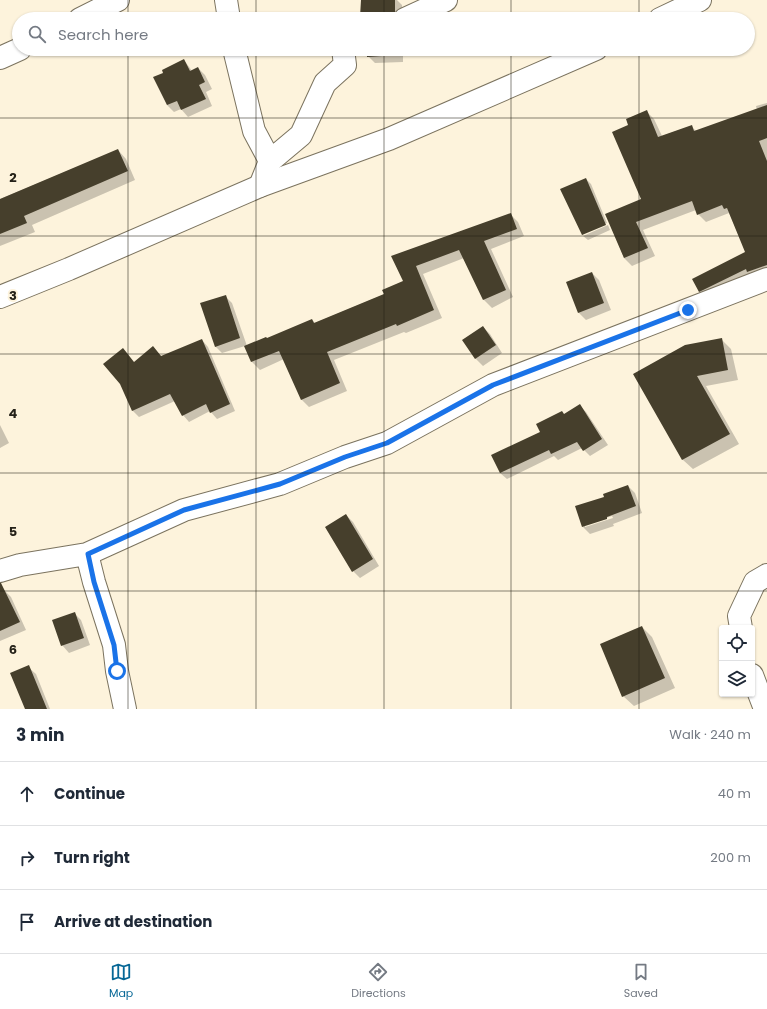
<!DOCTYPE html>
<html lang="en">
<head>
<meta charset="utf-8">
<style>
  body { margin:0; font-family:Poppins,sans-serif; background:#f6f6f7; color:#1f2937 }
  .controls { position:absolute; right:12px; bottom:12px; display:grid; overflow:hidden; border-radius:4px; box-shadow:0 1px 3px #0004 }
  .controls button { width:36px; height:36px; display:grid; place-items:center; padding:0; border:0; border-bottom:1px solid #e0e1e3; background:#fff; color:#1f2937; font:20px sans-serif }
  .stop { position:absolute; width:12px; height:12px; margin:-9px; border:3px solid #1a73e8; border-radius:50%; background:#fff }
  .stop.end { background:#1a73e8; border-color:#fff; box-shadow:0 1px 4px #0008 }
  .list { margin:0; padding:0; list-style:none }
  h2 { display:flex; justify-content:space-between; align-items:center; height:52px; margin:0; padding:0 16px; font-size:17px }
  h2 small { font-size:13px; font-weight:400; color:#747a83 }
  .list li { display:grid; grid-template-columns:26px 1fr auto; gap:12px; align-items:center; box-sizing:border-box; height:64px; padding:0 16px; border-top:1px solid #e0e1e3 }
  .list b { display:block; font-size:15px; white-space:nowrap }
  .list em { font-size:13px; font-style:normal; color:#747a83 }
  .icon { flex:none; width:22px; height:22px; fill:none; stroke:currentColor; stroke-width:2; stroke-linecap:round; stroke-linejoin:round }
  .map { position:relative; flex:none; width:767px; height:709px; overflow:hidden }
  .search { position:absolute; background:#fff; box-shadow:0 1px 3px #0004; left:12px; right:12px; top:12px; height:44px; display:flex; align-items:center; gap:10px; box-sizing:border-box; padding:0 14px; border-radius:22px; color:#747a83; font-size:15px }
  .sheet { height:244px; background:#fff }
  nav { display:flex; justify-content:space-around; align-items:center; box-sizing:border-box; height:56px; border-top:1px solid #e0e1e3; background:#fff; font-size:11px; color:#747a83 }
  nav a { display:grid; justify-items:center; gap:2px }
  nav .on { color:#066796 }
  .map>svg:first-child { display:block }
</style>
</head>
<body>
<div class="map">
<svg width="767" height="709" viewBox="0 0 767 709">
  <rect width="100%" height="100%" fill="#fdf3dc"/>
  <path fill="#0003" fill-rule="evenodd" d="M362,0H397L402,5V19H363L361,17Z
    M479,13L486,19H437L445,15Z
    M368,49H480L403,54V62L375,63L368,56Z
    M184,60L192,71L198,68L205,75L212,89L206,92L212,106L188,117L181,109L174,112L167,105L155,78L165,73Z
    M767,103V274L707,299L699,292L746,252L729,213L706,222L698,214L696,210L643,230L655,256L632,266L624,258L610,224L643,199L630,126L647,112L654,119L662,136L691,126L696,131L757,110L756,106Z
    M118,150L126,159L135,180L32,225L35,232L0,246V199Z
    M586,179L591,184L607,223L583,233V235H582Z
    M510,214L518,222L524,236L491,249L513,297L492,308L484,300L464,258L423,274L442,318L406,333L404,332L334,360L347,391L309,407L302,400L284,359L260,370L252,362L245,346L222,353L215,346L225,296L232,303L247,346L267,339L312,320L315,323L385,294L405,282L393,256Z
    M608,225L610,230L588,240L583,236Z
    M592,273L599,280L611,310L586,320L579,313L567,282Z
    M483,327L490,334L502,353L483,366L476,359L463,340Z
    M721,339L731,349L738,380L706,386L739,444L693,469L683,460L635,374Z
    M202,340L208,347L235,411L217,419L210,411L189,422L183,415L175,401L139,417L132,410L134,363L153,347L162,357Z
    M580,406L586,412L608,445L590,456L582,448L558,460L554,456L507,479L500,473L492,456L541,432Z
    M0,425L9,443L0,448Z
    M628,486L635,493L642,513L613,524L614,526L590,534L583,527L605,498ZM612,516L613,518L585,527V525Z
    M346,515L353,522L379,566L360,578L353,571Z
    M4,590L11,597L26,630L0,641V591Z
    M74,613L81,620L90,645L69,653L62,645Z
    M642,627L652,637L675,688L634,706L623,696Z
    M28,667L36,674L50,709H26Z"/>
  <path fill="#463f2c" d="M361,0H395V12L393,19H366V17H360Z
    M367,49H396L397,55L367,57Z
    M184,59L190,71L198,67L205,82L199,85L206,99L181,110L177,101L167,105L153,77L163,73L162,70Z
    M767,105V138L759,141L767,161V265L747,272L746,269L699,292L692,279L745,252L727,208L724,209L722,205L697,215L692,201L636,222L648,248L624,258L605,214L641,199L612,132L628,125L626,119L647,110L658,137L692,125L694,131Z
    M118,149L128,171L24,216L27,223L0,234V199Z
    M586,178L606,225L582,235L560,189Z
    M511,213L517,229L484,241L506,290L483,300L459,250L416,266L434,310L397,326L396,324L327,352L340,383L301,400L279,351L251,362L244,346L266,337L267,338L312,319L314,323L384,294L382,290L403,281L391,256Z
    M592,272L604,303L578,313L566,282Z
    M226,295L240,338L215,347L200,303Z
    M483,326L496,345L475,359L462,340Z
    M722,338L728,370L697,376L730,434L682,460L633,374L685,345Z
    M202,339L230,404L210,413L206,404L182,416L170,394L132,411L120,384L103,364L123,348L134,362L153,346L161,356Z
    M580,404L602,439L583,451L577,442L551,454L549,450L500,473L491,455L540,432L536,424L562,411L564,414Z
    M628,485L636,506L607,517V519L582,527L575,506L604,497L603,494Z
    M346,514L373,559L352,572L325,527Z
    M0,583H1L20,622L0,631Z
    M75,612L84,638L61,646L52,620Z
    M642,626L665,678L622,697L600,644Z
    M29,665L47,709H25L10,673Z"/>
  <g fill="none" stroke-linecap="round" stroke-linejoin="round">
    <defs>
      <path id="minor" d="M226,0L229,19
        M80,19L118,0
        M405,19L446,0
        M234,49L254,131L270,161
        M0,58L20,49
        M260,186L270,161L301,135L325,83L345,65L343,49
        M87,554L94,582L114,645L117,671L125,709
        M0,571L20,565L87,554L184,510L280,484L345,457L387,443L493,385L767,279
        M741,628L739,616L755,582L767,575
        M752,675L765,709"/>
      <path id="tertiary" d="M660,19L700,0
        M0,297L69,269L260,186L389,139L596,49"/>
    </defs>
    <use href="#minor" stroke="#7b735f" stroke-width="24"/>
    <use href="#tertiary" stroke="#7b735f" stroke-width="24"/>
    <use href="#minor" stroke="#fff" stroke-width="22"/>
    <use href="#tertiary" stroke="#fff" stroke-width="22"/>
  </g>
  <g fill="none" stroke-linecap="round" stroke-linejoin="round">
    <path stroke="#1a73e8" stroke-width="5" d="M117,671L114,645L94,582L88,554L184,510L280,484L345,457L387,443L493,385L688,310"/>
  </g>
  <path fill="none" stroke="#242118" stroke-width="1" stroke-opacity="0.55" d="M128,0V19M256,0V19M384,0V19M511,0V19M639,0V19M128,49V709M256,49V709M384,49V709M511,49V709M639,49V709M0,118H767M0,236H767M0,354H767M0,473H767M0,591H767"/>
  <g font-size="13" text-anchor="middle" font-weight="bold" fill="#242118" stroke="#fdf3dc" stroke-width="4" stroke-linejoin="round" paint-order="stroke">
    <text x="13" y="182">2</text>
    <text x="13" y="300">3</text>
    <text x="13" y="418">4</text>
    <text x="13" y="536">5</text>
    <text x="13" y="654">6</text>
  </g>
</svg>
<div class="controls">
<button><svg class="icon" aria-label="locate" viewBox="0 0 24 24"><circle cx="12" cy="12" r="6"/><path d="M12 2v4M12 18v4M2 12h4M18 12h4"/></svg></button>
<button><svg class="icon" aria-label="layers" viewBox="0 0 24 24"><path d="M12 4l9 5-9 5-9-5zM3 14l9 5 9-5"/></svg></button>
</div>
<div class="stop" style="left:117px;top:671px"></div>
<div class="stop end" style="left:688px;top:310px"></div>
<div class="search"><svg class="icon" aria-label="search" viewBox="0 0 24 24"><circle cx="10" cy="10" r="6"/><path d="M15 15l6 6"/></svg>Search here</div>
</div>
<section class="sheet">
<h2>3 min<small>Walk · 240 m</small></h2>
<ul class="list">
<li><svg class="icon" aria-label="ahead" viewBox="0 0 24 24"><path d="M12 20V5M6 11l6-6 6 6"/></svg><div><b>Continue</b></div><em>40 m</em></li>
<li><svg class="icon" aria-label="right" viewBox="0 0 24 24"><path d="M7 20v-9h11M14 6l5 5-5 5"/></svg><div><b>Turn right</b></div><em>200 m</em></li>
<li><svg class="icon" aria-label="arrive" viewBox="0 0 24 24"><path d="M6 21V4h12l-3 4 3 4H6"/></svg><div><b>Arrive at destination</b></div></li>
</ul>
</section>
<nav>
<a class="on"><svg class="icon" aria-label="map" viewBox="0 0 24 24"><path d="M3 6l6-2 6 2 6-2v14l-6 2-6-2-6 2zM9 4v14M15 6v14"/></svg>Map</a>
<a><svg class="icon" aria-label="directions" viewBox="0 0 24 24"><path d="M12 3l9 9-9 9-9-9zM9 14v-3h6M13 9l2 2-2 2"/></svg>Directions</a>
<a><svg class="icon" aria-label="saved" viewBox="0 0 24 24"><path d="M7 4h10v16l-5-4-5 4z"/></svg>Saved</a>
</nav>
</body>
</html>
